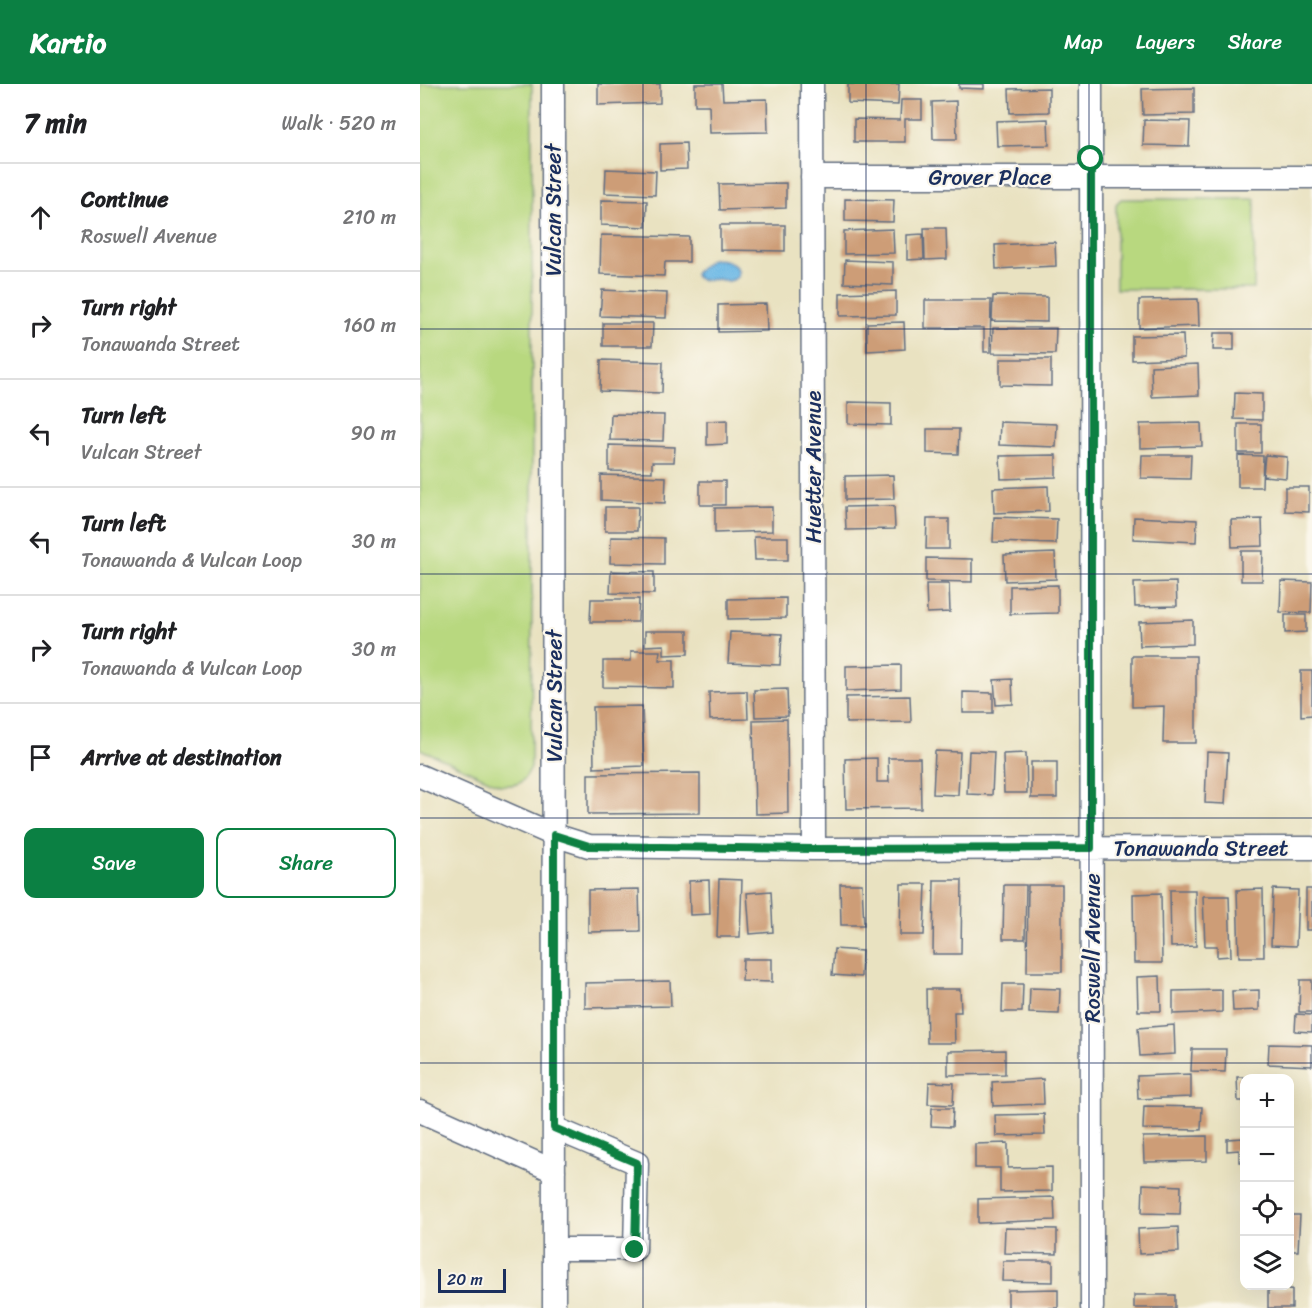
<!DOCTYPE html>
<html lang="en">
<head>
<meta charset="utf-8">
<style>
  body { margin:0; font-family:Sriracha,sans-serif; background:#f2f2f2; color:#202124 }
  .controls { position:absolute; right:18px; bottom:18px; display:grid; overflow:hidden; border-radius:12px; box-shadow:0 6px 24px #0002 }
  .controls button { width:54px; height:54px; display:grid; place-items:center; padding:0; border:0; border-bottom:2px solid #e0e0e0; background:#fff; color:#202124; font:30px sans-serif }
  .scale { position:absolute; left:18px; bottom:15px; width:68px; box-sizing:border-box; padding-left:6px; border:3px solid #1b2f5e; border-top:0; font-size:16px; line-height:21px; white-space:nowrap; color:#1b2f5e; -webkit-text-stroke:4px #fbf7ec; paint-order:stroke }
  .stop { position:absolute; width:18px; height:18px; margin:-14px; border:4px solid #0b8043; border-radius:50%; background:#fff }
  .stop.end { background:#0b8043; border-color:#fff; box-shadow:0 2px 6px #0008 }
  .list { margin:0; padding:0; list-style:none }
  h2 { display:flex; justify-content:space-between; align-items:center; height:78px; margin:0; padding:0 24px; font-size:26px }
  h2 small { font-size:20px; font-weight:400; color:#757577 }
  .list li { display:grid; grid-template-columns:39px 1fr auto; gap:18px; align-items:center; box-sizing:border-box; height:108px; padding:0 24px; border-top:2px solid #e0e0e0 }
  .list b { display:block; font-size:22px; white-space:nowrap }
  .list p { margin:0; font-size:20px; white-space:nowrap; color:#757577 }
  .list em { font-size:20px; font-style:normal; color:#757577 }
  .actions { display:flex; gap:12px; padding:18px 24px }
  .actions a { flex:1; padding:14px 0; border:2px solid #0b8043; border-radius:12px; text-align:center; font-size:21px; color:#0b8043 }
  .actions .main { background:#0b8043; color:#fff }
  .icon { flex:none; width:33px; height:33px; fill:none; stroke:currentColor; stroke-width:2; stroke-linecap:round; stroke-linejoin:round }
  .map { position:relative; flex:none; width:892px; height:1224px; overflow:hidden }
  header { display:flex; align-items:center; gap:36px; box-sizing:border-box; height:84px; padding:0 30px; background:#0b8043; color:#fff }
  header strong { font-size:28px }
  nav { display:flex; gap:33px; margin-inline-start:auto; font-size:21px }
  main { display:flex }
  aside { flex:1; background:#fff }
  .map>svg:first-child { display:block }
</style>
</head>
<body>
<header>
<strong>Kartio</strong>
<nav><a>Map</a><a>Layers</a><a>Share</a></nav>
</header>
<main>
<aside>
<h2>7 min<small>Walk · 520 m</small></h2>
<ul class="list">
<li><svg class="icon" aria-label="ahead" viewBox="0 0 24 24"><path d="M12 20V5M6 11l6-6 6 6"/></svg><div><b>Continue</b><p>Roswell Avenue</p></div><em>210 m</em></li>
<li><svg class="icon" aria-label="right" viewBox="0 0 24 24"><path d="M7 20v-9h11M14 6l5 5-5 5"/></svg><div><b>Turn right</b><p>Tonawanda Street</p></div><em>160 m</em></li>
<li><svg class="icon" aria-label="left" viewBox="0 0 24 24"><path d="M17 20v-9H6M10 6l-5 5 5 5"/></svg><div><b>Turn left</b><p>Vulcan Street</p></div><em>90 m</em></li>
<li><svg class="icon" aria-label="left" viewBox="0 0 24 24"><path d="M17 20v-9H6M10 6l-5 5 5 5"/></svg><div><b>Turn left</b><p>Tonawanda &amp; Vulcan Loop</p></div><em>30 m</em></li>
<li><svg class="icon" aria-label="right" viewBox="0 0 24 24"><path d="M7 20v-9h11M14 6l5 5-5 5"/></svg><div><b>Turn right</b><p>Tonawanda &amp; Vulcan Loop</p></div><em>30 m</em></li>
<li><svg class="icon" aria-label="arrive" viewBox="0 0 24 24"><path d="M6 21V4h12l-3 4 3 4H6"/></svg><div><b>Arrive at destination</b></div></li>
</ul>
<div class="actions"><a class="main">Save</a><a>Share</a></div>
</aside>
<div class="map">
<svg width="892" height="1224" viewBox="0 0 892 1224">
  <rect width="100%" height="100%" fill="#fbf7ec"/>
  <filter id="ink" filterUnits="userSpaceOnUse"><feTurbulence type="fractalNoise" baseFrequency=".0167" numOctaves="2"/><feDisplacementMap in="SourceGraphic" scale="12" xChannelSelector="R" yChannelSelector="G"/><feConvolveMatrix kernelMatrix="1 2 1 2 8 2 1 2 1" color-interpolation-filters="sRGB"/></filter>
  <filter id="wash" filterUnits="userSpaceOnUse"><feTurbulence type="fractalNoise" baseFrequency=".008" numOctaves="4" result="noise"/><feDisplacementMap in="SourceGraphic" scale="24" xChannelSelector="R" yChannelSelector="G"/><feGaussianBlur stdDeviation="1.35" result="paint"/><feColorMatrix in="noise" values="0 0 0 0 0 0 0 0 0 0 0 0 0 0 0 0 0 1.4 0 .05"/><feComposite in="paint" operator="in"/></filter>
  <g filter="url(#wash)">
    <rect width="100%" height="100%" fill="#e9e2c1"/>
    <path fill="#b8d87f" stroke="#6a846e" stroke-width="1.5" d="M0,0H112V517L111,683C103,700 99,702 80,701L0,665Z
      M701,115H835L834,205H696V120Z"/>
    <path fill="#6cb8e5" stroke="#4474a2" stroke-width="1.5" d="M291,175C303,175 311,176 318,186V192L315,195L309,197L297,195L281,196L277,194L275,191L276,188Z"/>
    <g id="blocks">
      <path fill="#cd9d77" d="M178,0H240V19L178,21Z
        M275,0H302L303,16L347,15L348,48L290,49L289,21H275Z
        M428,0H479L478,21L428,19Z
        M539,0H564V5L539,4Z
        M629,4V28L590,29L589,5Z
        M774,4V30L723,31L722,5Z
        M481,16H502V35H485V58H434V35L480,36Z
        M536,17L537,55H513L512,18Z
        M628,35L629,61L577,62L576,37Z
        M724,36L770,37L769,62L723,61Z
        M266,59L267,85L240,86V60Z
        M186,85L236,87L235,111L185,109Z
        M366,99V124L300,126L299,100Z
        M425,115L474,116L473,138L425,137Z
        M181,116L227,117L226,143L181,141Z
        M300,141H365V167L300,166Z
        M504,144H526L527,175L505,176Z
        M473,145L474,169L424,170V147Z
        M503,150L504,175L487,176V151Z
        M181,151L269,153V178H245L244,192L180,190Z
        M635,158L636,182L576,185L575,161Z
        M425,176L473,178V201L424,199Z
        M182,206L247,209L246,234L180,232Z
        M476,207V231L420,232V209Z
        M573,212L627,213V238L572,237Z
        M778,215L779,242L719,244V216Z
        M505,216H571L570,268H564V244H505Z
        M346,220L347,247L298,248V221Z
        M484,238L485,265L447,267V239Z
        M183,239H233L232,262H183Z
        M573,244H636L635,270L572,269Z
        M794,249H814V266H793Z
        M763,251L764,274L712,276V252Z
        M580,275H631V302L580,301Z
        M181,276L243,278L242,309L180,307Z
        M778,280L779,311L732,313L731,282Z
        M815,309L842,310V336L814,335Z
        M428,318L471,319V341L428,340Z
        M191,330L244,331L243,357L190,356Z
        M307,336V360L287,361V337Z
        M580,338L637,340L636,363L579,361Z
        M781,339L782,362L720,364V340Z
        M818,340H841V369H818Z
        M507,345H539L538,370L507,369Z
        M189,361L255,363L254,378H232V388L189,387Z
        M636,371V393L581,395L580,372Z
        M722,371H771L770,395L721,394Z
        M818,371L843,372L842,403H818Z
        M845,371L867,373L866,394L843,392Z
        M181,391L246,393L245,419L181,416Z
        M473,391L474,415L425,416V392Z
        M280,397H305V421H280Z
        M628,402L629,427L574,429L573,404Z
        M865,403H889V428L865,427Z
        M474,422L475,445L426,446L425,423Z
        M185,423H218L217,447H185Z
        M352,423V447L295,449V424Z
        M574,433L637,435L636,460L573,458Z
        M714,433L777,436L776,458L713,455Z
        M507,435H529V465H506Z
        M842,435L843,462L812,463L811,436Z
        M191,453L244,454V480L190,479Z
        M334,453H368V476H335Z
        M821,467H843L842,497H821Z
        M635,469L636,495L585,497L584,471Z
        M506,474L552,475V498L506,497Z
        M191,487L234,488V510L190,509Z
        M861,497L892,498L891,529L860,528Z
        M756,498L757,522L715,523L714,499Z
        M506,500H529L530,528L507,529Z
        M638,501V529L590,530V502Z
        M366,514V534L308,535V515Z
        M171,515H219L218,538H170Z
        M865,531H886V548L865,549Z
        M773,536V560L720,562L719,538Z
        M225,547H268V570L244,571V561L225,562Z
        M310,548L362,550L360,581L308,579Z
        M211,567H240L239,576H254V604L183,603V577H211Z
        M712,572H776V659H743L744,622L712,623Z
        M481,581V605L426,607V582Z
        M881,587H892V631L881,632Z
        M592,595L593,620L576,621L574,596Z
        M367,605L368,632L335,633L334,606Z
        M327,607L328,635L290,636L289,608Z
        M543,608L573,609V629H543Z
        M490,612L491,638L426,639V613Z
        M222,622L224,682L174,684L173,623Z
        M367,635L368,729L335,730L333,636Z
        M515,667L540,668L538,711L513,710Z
        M549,667L574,668L572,711L547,710Z
        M787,668L808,669L805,720L785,719Z
        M606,669L607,709H584L583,670Z
        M457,674V698H469L468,674H500L501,724L426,725L425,675Z
        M611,678H637V714H611Z
        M280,689V729L168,730V690Z
        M299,795L322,796L320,853H297Z
        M289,796L290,830L270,831L269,797Z
        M514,796H542L541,870H513Z
        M420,800H442L444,841H421Z
        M481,800H506L504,851H480Z
        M584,801H606L605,855H583Z
        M608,801H642V888H607Z
        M219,805L220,847L168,848V806Z
        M843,805L844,873H819L817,806Z
        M853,805L878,806L876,862L851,861Z
        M886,805H892V846H886Z
        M750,806H775L776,862L751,863Z
        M351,807L353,848L330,850L327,809Z
        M741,809L742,879H714L713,810Z
        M783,812H809L811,872L797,873V862H785Z
        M414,865L442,867L441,893L412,891Z
        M323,875H352V898L322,897Z
        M740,892L741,927H718L717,893Z
        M880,896H892V928H879Z
        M250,897L251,922L165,924V899Z
        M583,900H603L602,928H582Z
        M610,904L640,905L639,930L609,929Z
        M506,905H540L541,928H534L535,959H507Z
        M802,906V928L753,930V907Z
        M839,906V926L813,927L812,907Z
        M876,930L892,931V948L875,947Z
        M754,941L755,970L720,972L718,944Z
        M849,960L892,961V982L848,980Z
        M772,965H806L805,988L771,987Z
        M585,966V990L528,991V967Z
        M771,990V1013L718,1015L717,992Z
        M817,993H824V1017H818Z
        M623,995L624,1020L573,1022L572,998Z
        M509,998L534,999L533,1021L508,1020Z
        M724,1022L782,1023L781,1046L723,1045Z
        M512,1024H533L532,1043L511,1042Z
        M624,1030L625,1051L576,1052L575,1031Z
        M787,1052V1077L724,1078L723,1053Z
        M824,1054V1078H819V1066L807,1067V1055Z
        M588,1059V1084L632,1083V1107L580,1108V1084H555V1060Z
        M723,1100L761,1102L760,1130L722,1129Z
        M634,1113L635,1136L558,1139V1115Z
        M870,1131H880L878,1167H870Z
        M758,1143L759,1168L719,1170L718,1145Z
        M585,1144L637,1145V1170L584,1169Z
        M583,1177H633V1198L582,1197Z
        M638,1205V1224H588V1206Z
        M872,1205V1224H848V1206Z
        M714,1211H755V1224H714Z"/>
    </g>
  </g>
  <g filter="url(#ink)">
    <use href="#blocks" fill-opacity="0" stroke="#636e81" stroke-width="1.5"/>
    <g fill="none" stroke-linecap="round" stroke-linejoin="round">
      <defs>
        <path id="minor" d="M133,0L134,1224
          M392,0L394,765
          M671,0L672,1224
          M392,93H892
          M0,692L134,751L169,762L394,765L892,764
          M0,1027L134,1087
          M134,1044L217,1079L215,1165H134"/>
      </defs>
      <use href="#minor" stroke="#636e81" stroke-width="25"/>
      <use href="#minor" stroke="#fff" stroke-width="22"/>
    </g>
  </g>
  <g fill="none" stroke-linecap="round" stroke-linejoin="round" filter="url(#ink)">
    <path stroke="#0b8043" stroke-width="8" d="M215,1166L217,1079L134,1044V751L169,762L394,765L671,764V75"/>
  </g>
  <path fill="none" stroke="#1b2f5e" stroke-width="1.5" stroke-opacity="0.55" d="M223,0V1224M446,0V1224M669,0V1224M0,245H892M0,490H892M0,734H892M0,979H892"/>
  <g text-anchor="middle" stroke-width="4.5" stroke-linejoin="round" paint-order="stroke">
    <g font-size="22" fill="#1b2f5e" stroke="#fbf7ec">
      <text x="570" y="101">Grover Place</text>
      <text transform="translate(133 126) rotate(-90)" y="8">Vulcan Street</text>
      <text transform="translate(393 383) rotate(-90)" y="8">Huetter Avenue</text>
      <text transform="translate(134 612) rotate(-90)" y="8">Vulcan Street</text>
      <text x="781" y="772">Tonawanda Street</text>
      <text transform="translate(672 864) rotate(-90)" y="8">Roswell Avenue</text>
    </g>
  </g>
</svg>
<div class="controls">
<button>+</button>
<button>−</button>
<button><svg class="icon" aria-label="locate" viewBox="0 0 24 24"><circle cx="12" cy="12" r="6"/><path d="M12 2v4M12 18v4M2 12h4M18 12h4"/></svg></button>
<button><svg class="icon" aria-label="layers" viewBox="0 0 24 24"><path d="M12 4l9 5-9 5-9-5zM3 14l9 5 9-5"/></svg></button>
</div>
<div class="scale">20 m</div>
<div class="stop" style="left:671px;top:75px"></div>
<div class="stop end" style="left:215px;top:1166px"></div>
</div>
</main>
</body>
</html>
